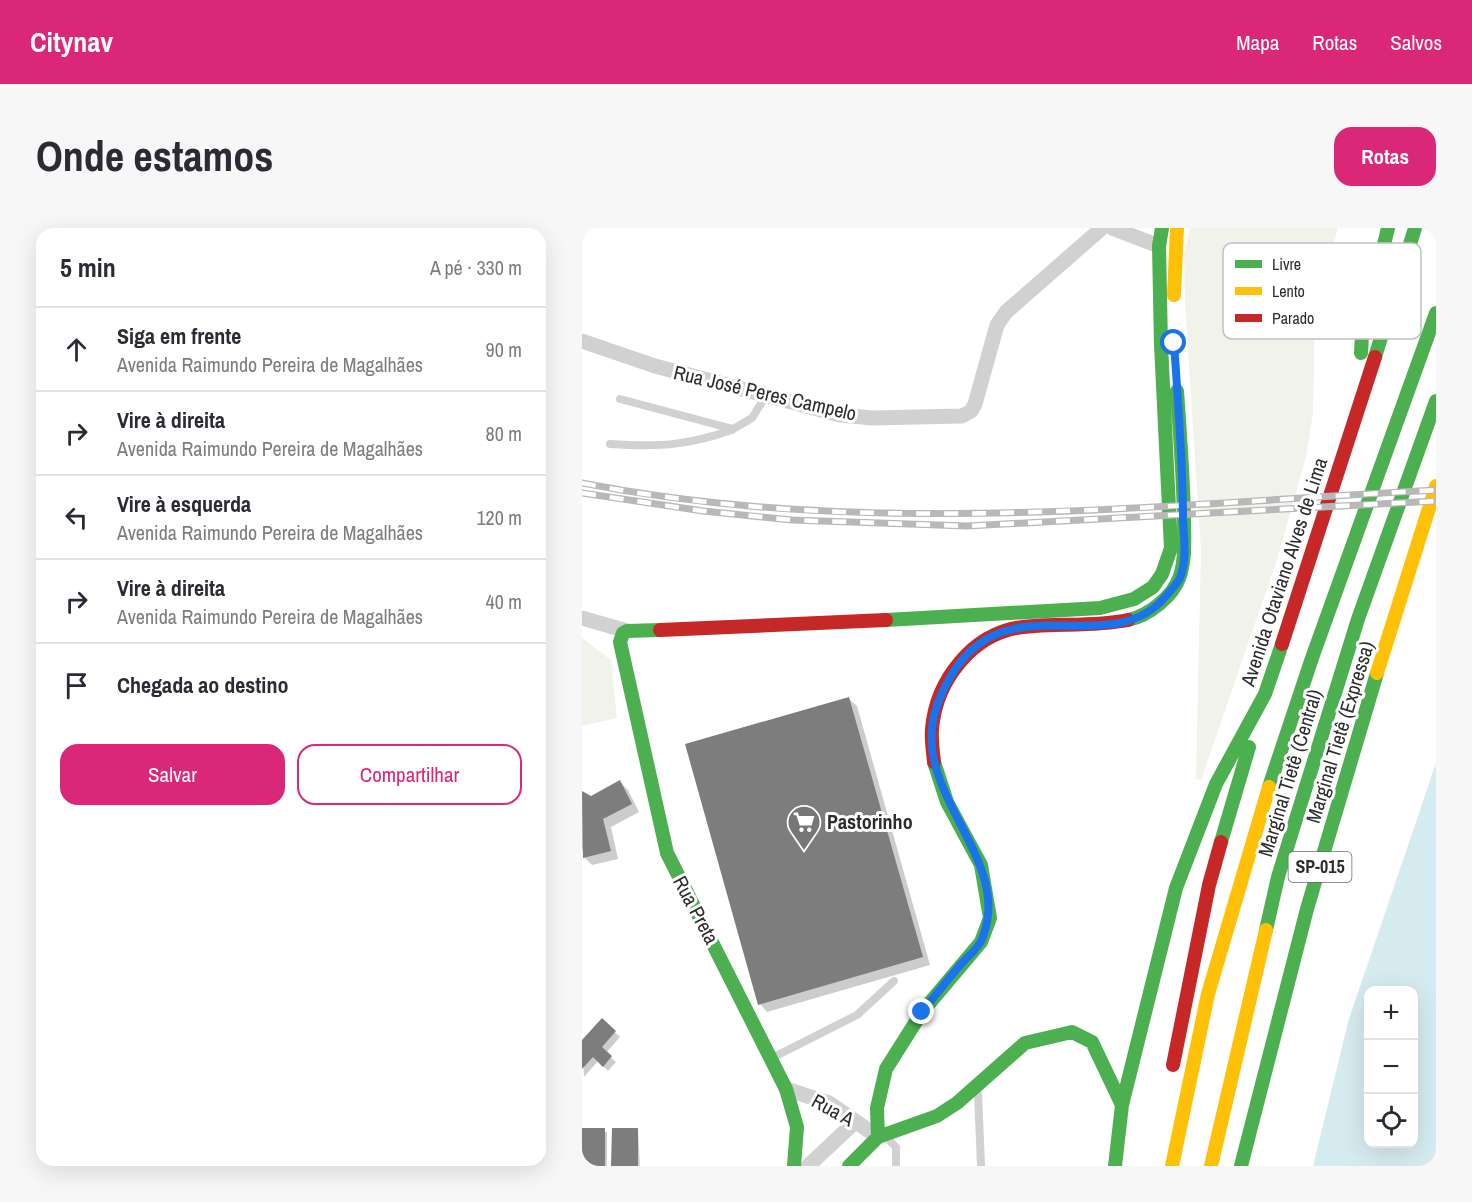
<!DOCTYPE html>
<html lang="pt">
<head>
<meta charset="utf-8">
<style>
  body { margin:0; font-family:"Archivo Narrow",sans-serif; background:#f7f7f7; color:#2b2b33 }
  .controls { position:absolute; right:18px; bottom:18px; display:grid; overflow:hidden; border-radius:12px; box-shadow:0 6px 24px #0002 }
  .controls button { width:54px; height:54px; display:grid; place-items:center; padding:0; border:0; border-bottom:2px solid #e1e1e2; background:#fff; color:#2b2b33; font:30px sans-serif }
  .stop { position:absolute; width:18px; height:18px; margin:-14px; border:4px solid #1a73e8; border-radius:50%; background:#fff }
  .stop.end { background:#1a73e8; border-color:#fff; box-shadow:0 2px 6px #0008 }
  .list { margin:0; padding:0; list-style:none }
  h2 { display:flex; justify-content:space-between; align-items:center; height:78px; margin:0; padding:0 24px; font-size:26px }
  h2 small { font-size:20px; font-weight:400; color:#7c7c81 }
  .list li { display:grid; grid-template-columns:39px 1fr auto; gap:18px; align-items:center; box-sizing:border-box; height:84px; padding:0 24px; border-top:2px solid #e1e1e2 }
  .list b { display:block; font-size:22px; white-space:nowrap }
  .list p { margin:0; font-size:20px; white-space:nowrap; color:#7c7c81 }
  .list em { font-size:20px; font-style:normal; color:#7c7c81 }
  .actions { display:flex; gap:12px; padding:18px 24px }
  .actions a { flex:1; padding:14px 0; border:2px solid #db2777; border-radius:18px; text-align:center; font-size:21px; color:#db2777 }
  .actions .main { background:#db2777; color:#fff }
  .icon { flex:none; width:33px; height:33px; fill:none; stroke:currentColor; stroke-width:2; stroke-linecap:round; stroke-linejoin:round }
  .map { position:relative; flex:none; width:854px; height:938px; overflow:hidden; border-radius:18px }
  header { display:flex; align-items:center; gap:36px; box-sizing:border-box; height:84px; padding:0 30px; background:#db2777; color:#fff }
  header strong { font-size:28px }
  nav { display:flex; gap:33px; margin-inline-start:auto; font-size:21px }
  .intro { display:flex; align-items:center; justify-content:space-between; box-sizing:border-box; height:144px; padding:0 36px }
  h1 { margin:0; font-size:42px }
  .button { padding:15px 27px; border-radius:18px; background:#db2777; color:#fff; font-size:21px; font-weight:700 }
  main { display:flex; gap:36px; padding:0 36px }
  aside { flex:1; background:#fff; border-radius:18px; box-shadow:0 6px 24px #0002 }
  .map>svg:first-child { display:block }
</style>
</head>
<body>
<header>
<strong>Citynav</strong>
<nav><a>Mapa</a><a>Rotas</a><a>Salvos</a></nav>
</header>
<div class="intro"><h1>Onde estamos</h1><a class="button">Rotas</a></div>
<main>
<aside>
<h2>5 min<small>A pé · 330 m</small></h2>
<ul class="list">
<li><svg class="icon" aria-label="ahead" viewBox="0 0 24 24"><path d="M12 20V5M6 11l6-6 6 6"/></svg><div><b>Siga em frente</b><p>Avenida Raimundo Pereira de Magalhães</p></div><em>90 m</em></li>
<li><svg class="icon" aria-label="right" viewBox="0 0 24 24"><path d="M7 20v-9h11M14 6l5 5-5 5"/></svg><div><b>Vire à direita</b><p>Avenida Raimundo Pereira de Magalhães</p></div><em>80 m</em></li>
<li><svg class="icon" aria-label="left" viewBox="0 0 24 24"><path d="M17 20v-9H6M10 6l-5 5 5 5"/></svg><div><b>Vire à esquerda</b><p>Avenida Raimundo Pereira de Magalhães</p></div><em>120 m</em></li>
<li><svg class="icon" aria-label="right" viewBox="0 0 24 24"><path d="M7 20v-9h11M14 6l5 5-5 5"/></svg><div><b>Vire à direita</b><p>Avenida Raimundo Pereira de Magalhães</p></div><em>40 m</em></li>
<li><svg class="icon" aria-label="arrive" viewBox="0 0 24 24"><path d="M6 21V4h12l-3 4 3 4H6"/></svg><div><b>Chegada ao destino</b></div></li>
</ul>
<div class="actions"><a class="main">Salvar</a><a>Compartilhar</a></div>
</aside>
<div class="map">
<svg width="854" height="938" viewBox="0 0 854 938">
  <rect width="100%" height="100%" fill="#fff"/>
  <path fill="#f1f3ea" d="M608,0H756L733,83L731,185L724,229L695,332L619,552L614,551L619,322L603,75L602,26Z
    M0,410L29,432L35,490L0,498Z"/>
  <path fill="#d6ebf0" fill-rule="evenodd" d="M854,535V938H731L766,794ZM786,762H832V916H786Z"/>
  <path fill="#0003" d="M267,471L275,478L348,737L185,784L178,776Z
    M38,554L46,562L57,584L29,599L36,631L10,637L2,629L0,620V565L9,569Z
    M20,792L38,809L24,825L34,834L26,843L16,833L2,849L0,814Z
    M0,902L25,904V938H0Z
    M56,902L58,938H31Z"/>
  <path fill="#7d7d7d" d="M267,469L341,729L176,777L103,516Z
    M38,552L50,576L21,591L29,623L1,630L0,563L9,568Z
    M20,790L34,803L20,819L30,828L21,839L11,829L0,841V812Z
    M0,900H23V938H0Z
    M30,900H56V938H29Z"/>
  <g fill="none" stroke-linecap="round" stroke-linejoin="round">
    <path stroke="#d1d1d1" stroke-width="8" d="M38,171L151,201L170,190L183,169
      M28,216C77,219 103,218 150,202
      M190,830L275,787L312,753
      M396,865L399,938
      M306,911L314,919V938"/>
    <path stroke="#d1d1d1" stroke-width="15" d="M530,0L577,18
      M0,113L73,138L258,187L291,190L380,188L389,183L393,176L415,97L424,84L520,0
      M0,390L45,403
      M204,861L247,875L296,909
      M226,938L273,894"/>
    <path stroke="#4caf50" stroke-width="14" d="M779,125L780,107L806,0
      M793,129L833,0
      M304,392L518,380L552,371L571,359L580,346L589,320L579,117L577,18L580,0
      M546,392C566,388 591,369 598,348C604,329 602,308 602,288C601,246 598,205 595,163
      M78,402L45,403L41,405L38,414L85,625L204,861L215,899L212,938
      M687,559L730,430L854,85
      M639,614L667,519
      M684,702L696,649L776,391L854,173
      M296,909L355,888L375,875L443,815L490,804L510,814L540,877
      M267,938L296,909L295,880L304,841L340,784L399,714L408,690L399,637L365,574L352,534
      M533,938L540,877L594,660L634,556L683,466L700,416
      M659,938L725,681L795,445"/>
    <path stroke="#ffc107" stroke-width="14" d="M592,67L595,0
      M795,445L854,258
      M590,938L626,766L687,559
      M629,938L684,702"/>
    <path stroke="#c62828" stroke-width="14" d="M78,402L304,392
      M700,416L793,129
      M352,534C351,523 349,512 350,501C354,453 390,405 441,399C476,395 511,399 546,392
      M591,837L627,657L639,614"/>
    <defs>
      <path id="rail" d="M0,255C281,310 571,277 854,262
        M0,265L121,283L210,292L385,298L854,273"/>
    </defs>
    <use href="#rail" stroke="#b8b8b8" stroke-width="7"/>
    <use href="#rail" stroke="#fff" stroke-width="4.5" stroke-dasharray="14" stroke-linecap="butt"/>
  </g>
  <g fill="none" stroke-linecap="round" stroke-linejoin="round">
    <path stroke="#1a73e8" stroke-width="8" d="M340,784C353,768 366,751 380,735C387,727 397,720 400,711C434,630 322,562 356,475C408,338 523,441 584,368C588,363 595,356 598,350C605,332 602,310 601,292C601,232 596,174 592,115"/>
  </g>
  <defs>
    <symbol id="supermarket-pin" viewBox="-11 -11 22 30"><path d="M0 17L-7.5 6A9.5 9.5 0 1 1 7.5 6Z" fill="#767676" stroke="#fff"/><path d="M-6-5.5h2.5l.6 2H6L4.5 2H-2.5L-4.4-4H-6ZM-1.5 3.2a1.3 1.3 0 1 0 .1 0ZM3 3.2a1.3 1.3 0 1 0 .1 0Z" fill="#fff"/></symbol>
  </defs>
  <g fill-rule="evenodd">
    <use href="#supermarket-pin" x="203" y="575" width="38" height="52"/>
  </g>
  <g text-anchor="middle" stroke-width="6" stroke-linejoin="round" paint-order="stroke">
    <rect fill="#fff" stroke="#6b6b6b" stroke-width="1.5" x="706.5" y="624" width="63" height="30" rx="4.5"/>
    <g font-size="18" font-weight="bold" fill="#2c2c2c">
      <text x="738" y="645">SP-015</text>
    </g>
    <g font-size="20" fill="#2c2c2c" stroke="#fff">
      <text transform="translate(183 165) rotate(13)" y="7">Rua José Peres Campelo</text>
      <text transform="translate(702 344) rotate(-72)" y="7">Avenida Otaviano Alves de Lima</text>
      <text transform="translate(758 504) rotate(-73)" y="7">Marginal Tietê (Expressa)</text>
      <text transform="translate(708 545) rotate(-73)" y="7">Marginal Tietê (Central)</text>
      <text transform="translate(114 682) rotate(62)" y="7">Rua Preta</text>
      <text transform="translate(251 882) rotate(29)" y="7">Rua A</text>
    </g>
    <g font-size="20" font-weight="bold" fill="#2c2c2c" stroke="#fff" text-anchor="start">
      <text x="245" y="601">Pastorinho</text>
    </g>
  </g>
  <rect x="641" y="15" width="198" height="96" rx="9" fill="#fff" stroke="#c0c0c0" stroke-width="1.5"/>
  <rect x="653" y="32" width="27" height="8" fill="#4caf50"/>
  <rect x="653" y="59" width="27" height="8" fill="#ffc107"/>
  <rect x="653" y="86" width="27" height="8" fill="#c62828"/>
  <g font-size="16" fill="#2c2c2c">
    <text x="690" y="42">Livre</text>
    <text x="690" y="69">Lento</text>
    <text x="690" y="96">Parado</text>
  </g>
</svg>
<div class="controls">
<button>+</button>
<button>−</button>
<button><svg class="icon" aria-label="locate" viewBox="0 0 24 24"><circle cx="12" cy="12" r="6"/><path d="M12 2v4M12 18v4M2 12h4M18 12h4"/></svg></button>
</div>
<div class="stop" style="left:592px;top:115px"></div>
<div class="stop end" style="left:340px;top:784px"></div>
</div>
</main>
</body>
</html>
